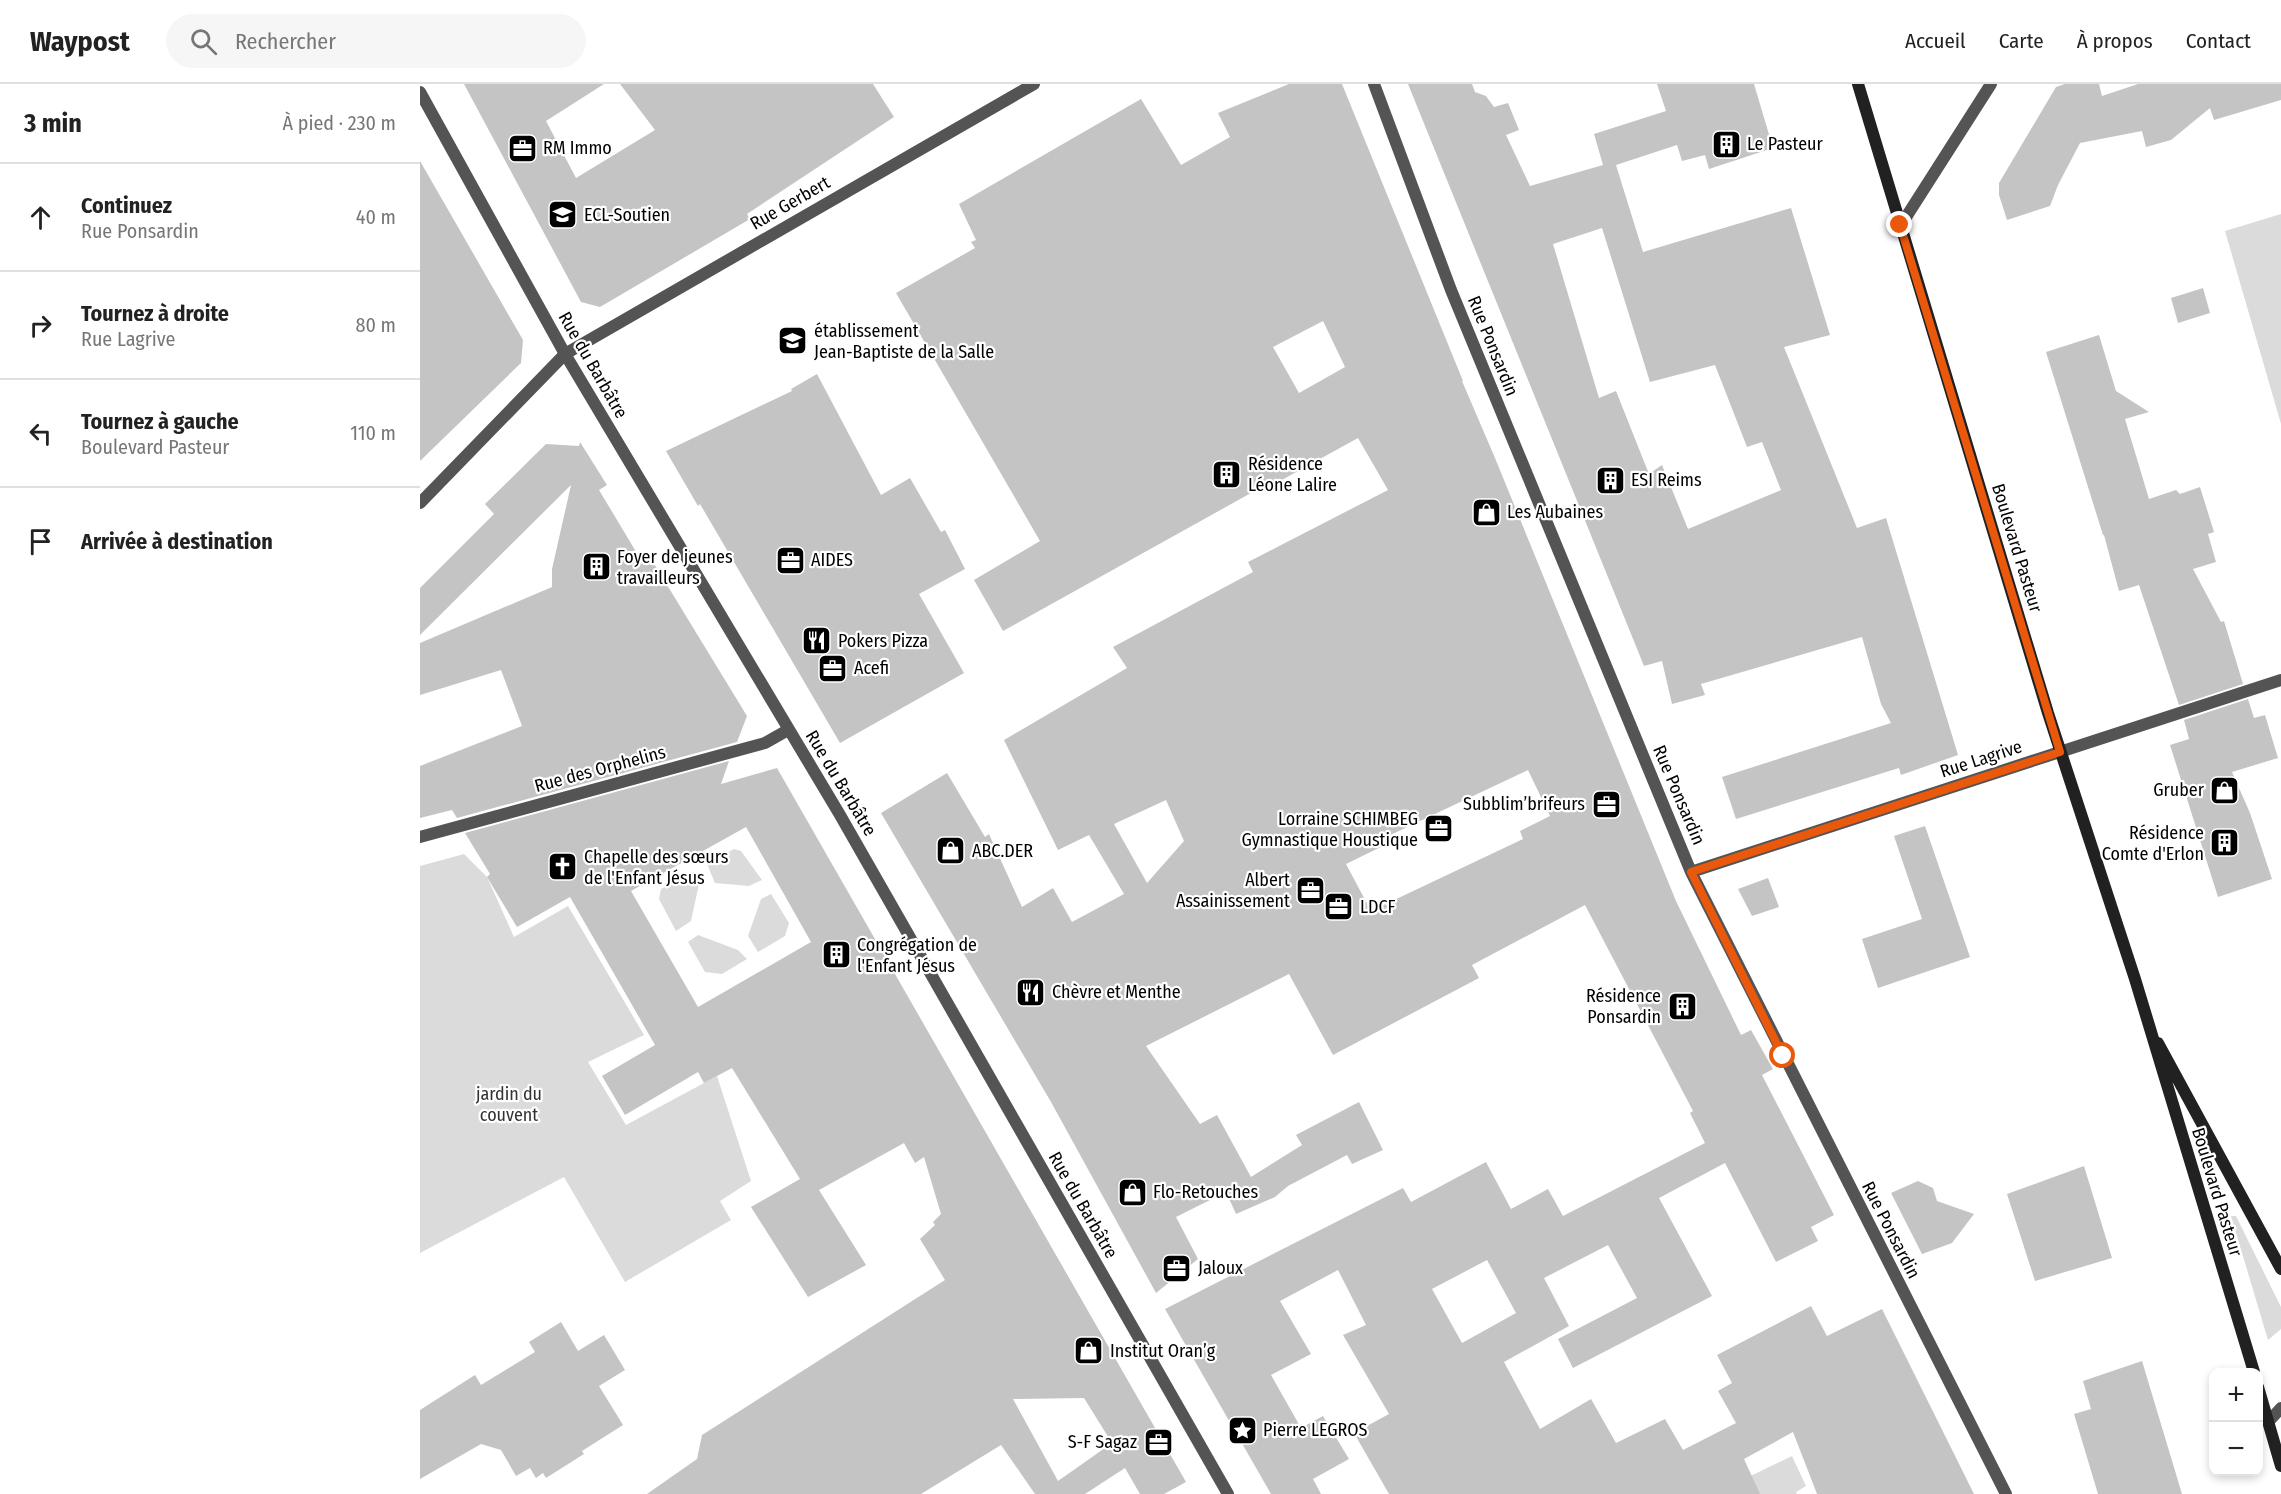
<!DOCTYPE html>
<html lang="fr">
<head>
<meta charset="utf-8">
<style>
  body { margin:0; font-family:"Fira Sans Condensed",sans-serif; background:#f6f6f6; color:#222 }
  .controls { position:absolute; right:18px; bottom:18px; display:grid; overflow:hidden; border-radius:12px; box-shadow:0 3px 9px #0003 }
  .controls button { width:54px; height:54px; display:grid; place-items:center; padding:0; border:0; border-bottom:2px solid #e0e0e0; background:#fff; color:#222; font:30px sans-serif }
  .stop { position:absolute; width:18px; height:18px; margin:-14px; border:4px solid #ea580c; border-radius:50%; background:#fff }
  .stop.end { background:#ea580c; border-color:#fff; box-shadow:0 2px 6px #0008 }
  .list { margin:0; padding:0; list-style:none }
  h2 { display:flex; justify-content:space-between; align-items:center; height:78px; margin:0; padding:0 24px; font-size:26px }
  h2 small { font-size:20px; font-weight:400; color:#767676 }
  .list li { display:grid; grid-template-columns:39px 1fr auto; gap:18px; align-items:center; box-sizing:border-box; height:108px; padding:0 24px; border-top:2px solid #e0e0e0 }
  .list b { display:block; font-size:22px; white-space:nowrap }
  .list p { margin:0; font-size:20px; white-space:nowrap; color:#767676 }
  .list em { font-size:20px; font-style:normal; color:#767676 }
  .icon { flex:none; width:33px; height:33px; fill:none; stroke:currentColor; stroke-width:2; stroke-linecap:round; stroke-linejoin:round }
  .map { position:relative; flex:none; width:1861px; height:1410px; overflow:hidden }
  header { display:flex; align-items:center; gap:36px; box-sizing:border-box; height:84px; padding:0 30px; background:#fff; border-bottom:2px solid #e0e0e0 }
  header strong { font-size:28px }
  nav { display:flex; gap:33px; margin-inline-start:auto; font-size:21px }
  .search { width:420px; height:54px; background:#f6f6f6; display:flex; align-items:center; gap:15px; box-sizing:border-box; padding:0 21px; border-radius:33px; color:#767676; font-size:22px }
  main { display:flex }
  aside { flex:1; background:#fff }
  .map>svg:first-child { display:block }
</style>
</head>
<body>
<header>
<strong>Waypost</strong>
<div class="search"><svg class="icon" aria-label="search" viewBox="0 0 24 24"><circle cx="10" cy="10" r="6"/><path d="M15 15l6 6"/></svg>Rechercher</div>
<nav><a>Accueil</a><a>Carte</a><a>À propos</a><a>Contact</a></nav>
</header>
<main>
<aside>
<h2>3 min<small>À pied · 230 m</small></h2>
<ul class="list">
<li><svg class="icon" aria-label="ahead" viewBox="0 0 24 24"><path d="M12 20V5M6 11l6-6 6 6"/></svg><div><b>Continuez</b><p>Rue Ponsardin</p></div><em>40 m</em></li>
<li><svg class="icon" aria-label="right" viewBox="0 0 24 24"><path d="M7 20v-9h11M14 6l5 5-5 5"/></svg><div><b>Tournez à droite</b><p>Rue Lagrive</p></div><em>80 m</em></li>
<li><svg class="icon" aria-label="left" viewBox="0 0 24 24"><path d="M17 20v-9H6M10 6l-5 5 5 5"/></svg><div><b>Tournez à gauche</b><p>Boulevard Pasteur</p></div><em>110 m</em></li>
<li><svg class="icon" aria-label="arrive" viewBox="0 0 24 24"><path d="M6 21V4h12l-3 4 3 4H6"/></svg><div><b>Arrivée à destination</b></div></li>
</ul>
</aside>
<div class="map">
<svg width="1861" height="1410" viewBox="0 0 1861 1410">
  <rect width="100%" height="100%" fill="#fff"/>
  <path fill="#dbdbdb" d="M1861,130V340L1805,147Z
    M314,765L321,767L342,796L329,802L295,799L287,780Z
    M44,770L67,793L94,853L148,822L224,951L168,978L206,1041L297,992L331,1097L300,1117L311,1136L205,1198L144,1093L0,1169V782Z
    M270,790L279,800L271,837L256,847L239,815L241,805Z
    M351,810L369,839L365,852L338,868L328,852L341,815Z
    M278,851L318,866L327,875L302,890L285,888L268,858Z
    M1811,1132H1816L1861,1223V1245L1848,1256Z
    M1372,1372L1386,1402L1376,1408L1377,1410H1293Z"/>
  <path fill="#c4c4c4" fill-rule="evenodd" d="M44,0H184L126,37L156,94L235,46L200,0H453L474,33L327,130L330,135L180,223L161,218Z
    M869,0H922L1043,297H1042L1075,374L1256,817L1321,951L1331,946L1353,985L1342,991L1414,1131L1391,1143L1398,1157L1356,1178L1305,1079L1239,1114L1292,1212L1153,1284L1138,1255L1217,1214L1188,1161L1124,1194L1149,1242L1084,1278L1120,1345L1171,1315L1196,1359L1245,1335L1263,1366L1316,1339L1298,1307L1312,1299L1297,1271L1391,1222L1407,1252L1462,1225L1554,1410H1397L1373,1348L1324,1375L1340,1410H969L934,1349L969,1330L923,1251L946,1241L918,1186L860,1217L891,1270L851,1291L881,1344L903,1332L929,1375L893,1395L901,1410H851L745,1225L983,1104L991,1118L1066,1078L1091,1125L1128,1105L1143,1132L1285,1059L1270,1029L1273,1027L1165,821L1052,881L1059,894L913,971L869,890L726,962L780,1040L797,1031L831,1093L882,1061L876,1051L939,1018L963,1066L932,1080L927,1071L868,1102L855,1113L816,1130L806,1108L756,1133L778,1175L736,1209L631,1018L461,729L527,689L565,753L569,750L602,823L633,804L652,838L704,810L669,751L638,766L584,656L707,584L693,563L833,488L828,478L968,406L938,354L842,407L840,404L583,547L554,496L620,457L476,209L555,164L551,158L556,156L539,120L721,15L761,81L810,53L798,29ZM903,237L925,283L879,309L853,263ZM1108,686L1130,732L1100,747L1103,755L951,827L926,780L967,760L964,754ZM746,716L764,757L727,799L694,740ZM1067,1176L1096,1229L1042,1259L1012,1205Z
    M988,0H1052L1055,8L1066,12L1074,23L1088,19L1099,46L1086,51L1110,102L1183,81L1174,50L1246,27L1237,0H1334L1353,64L1289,85L1285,71L1262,77L1257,61L1196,81L1223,168L1371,124L1410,251L1364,263L1437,444L1466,434L1538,671L1481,691L1479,684L1316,735L1302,693L1471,639L1461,620L1442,553L1281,600L1285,611L1252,620L1242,577L1224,582ZM1182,144L1230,298L1295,281L1327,363L1342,358L1361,406L1268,445L1242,381L1229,390L1196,307L1179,314L1133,160Z
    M1645,0H1679L1682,12L1718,0H1861V16L1794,36L1790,24L1751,56L1726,63L1722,47L1660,59L1638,101L1630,122L1587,136L1579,111V99L1636,3Z
    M0,77L103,256L101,279L0,377Z
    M1783,204L1790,229L1758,239L1751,214Z
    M1679,251L1696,307L1729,328L1705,335L1729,415L1756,406L1760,410L1780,403L1794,448L1788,450L1796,478L1773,485L1801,538L1804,537L1823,600L1759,621L1719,501L1699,507L1684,451H1683L1626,268Z
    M397,290L461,411L490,394L521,448L525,446L545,485L499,510L544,589L420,659L280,420L278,422L246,367L372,307L371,305Z
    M160,358L187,401L179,406L224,481L233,478L327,632L317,658L37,734L32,726L0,734V682L102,642L81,586L0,611V559L132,503V485L151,401L0,551V504L74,430L65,420L126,360L159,362Z
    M1828,615L1834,634L1845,631L1858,674L1812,688L1830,729L1852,795L1798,813L1750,661L1769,655L1764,636Z
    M309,677L301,700L357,684L766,1398L744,1410H720L705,1384L665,1410H615L581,1361L501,1410H227L277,1375L282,1351L525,1196L500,1155L515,1141L513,1138L521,1130L504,1073L495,1079L484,1059L399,1106L446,1181L388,1213L331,1123L380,1095L312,984L284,999L278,988L205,1031L182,992L235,961L150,813L97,843L67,793L70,790L45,749ZM326,743L391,858L278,923L211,807ZM664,1314L692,1359L638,1397L593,1315Z
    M1505,742L1550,873L1458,904L1442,855L1502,835L1474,752Z
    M1348,794L1359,823L1332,832L1318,805Z
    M1664,1082L1692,1174L1615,1197L1587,1110Z
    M1498,1097L1513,1104L1517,1117L1554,1130L1532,1159L1502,1170L1471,1109Z
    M141,1238L158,1267L184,1251L205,1286L179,1302L203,1341L162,1367L164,1370L126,1394L123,1389L116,1394L110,1384L96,1392L81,1366L61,1360L0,1395V1326L55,1291L61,1301L115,1268L109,1258Z
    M1722,1277L1762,1410H1678L1654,1330L1671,1325L1663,1297Z"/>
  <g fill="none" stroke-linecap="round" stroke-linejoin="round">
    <path stroke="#545454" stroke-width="12" d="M954,0L1031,206L1271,788L1586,1410
      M0,8L145,270L420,731L808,1410
      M1481,141L1571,0
      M0,753L345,659L368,646
      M1271,788L1861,596
      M1849,1337L1861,1324"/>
    <path stroke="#545454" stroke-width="12" d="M0,419L145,270L614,0"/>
    <path stroke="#212121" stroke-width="12" d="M1438,0L1628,629L1715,895L1834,1288
      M1738,959L1861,1185
      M1838,1303L1861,1382"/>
  </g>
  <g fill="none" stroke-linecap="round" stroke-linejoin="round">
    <path stroke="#ea580c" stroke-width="8" d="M1363,972L1271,788L1640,668L1480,141"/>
  </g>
  <defs>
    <symbol id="building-square" viewBox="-11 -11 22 22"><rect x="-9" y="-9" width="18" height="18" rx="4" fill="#000" stroke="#fff"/><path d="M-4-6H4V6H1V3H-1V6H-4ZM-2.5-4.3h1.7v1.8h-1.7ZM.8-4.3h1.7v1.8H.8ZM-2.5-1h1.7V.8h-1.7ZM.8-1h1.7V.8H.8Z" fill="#fff"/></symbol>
    <symbol id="office-square" viewBox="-11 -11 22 22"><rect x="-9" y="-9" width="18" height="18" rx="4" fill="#000" stroke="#fff"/><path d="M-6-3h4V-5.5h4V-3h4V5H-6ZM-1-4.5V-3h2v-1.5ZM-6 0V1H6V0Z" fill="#fff"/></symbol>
    <symbol id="school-square" viewBox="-11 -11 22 22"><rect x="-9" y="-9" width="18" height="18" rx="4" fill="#000" stroke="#fff"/><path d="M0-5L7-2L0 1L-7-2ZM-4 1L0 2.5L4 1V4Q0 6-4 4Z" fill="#fff"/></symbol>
    <symbol id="university-square" viewBox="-11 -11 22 22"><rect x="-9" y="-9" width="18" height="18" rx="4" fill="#000" stroke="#fff"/><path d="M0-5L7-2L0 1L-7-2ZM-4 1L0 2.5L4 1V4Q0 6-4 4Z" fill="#fff"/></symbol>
    <symbol id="shop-square" viewBox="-11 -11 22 22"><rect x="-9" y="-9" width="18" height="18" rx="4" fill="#000" stroke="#fff"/><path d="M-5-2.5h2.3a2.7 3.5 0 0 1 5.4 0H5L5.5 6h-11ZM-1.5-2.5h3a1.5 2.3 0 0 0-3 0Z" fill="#fff"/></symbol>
    <symbol id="restaurant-square" viewBox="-11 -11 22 22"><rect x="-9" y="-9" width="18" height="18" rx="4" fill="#000" stroke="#fff"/><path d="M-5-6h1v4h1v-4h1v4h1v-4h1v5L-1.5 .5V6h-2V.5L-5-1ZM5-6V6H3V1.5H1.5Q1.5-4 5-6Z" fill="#fff"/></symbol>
    <symbol id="church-square" viewBox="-11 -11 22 22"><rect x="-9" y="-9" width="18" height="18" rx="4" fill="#000" stroke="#fff"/><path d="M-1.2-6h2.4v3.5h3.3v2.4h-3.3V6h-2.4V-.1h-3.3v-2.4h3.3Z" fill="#fff"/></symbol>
    <symbol id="sight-square" viewBox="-11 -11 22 22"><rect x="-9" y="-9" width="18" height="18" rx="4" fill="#000" stroke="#fff"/><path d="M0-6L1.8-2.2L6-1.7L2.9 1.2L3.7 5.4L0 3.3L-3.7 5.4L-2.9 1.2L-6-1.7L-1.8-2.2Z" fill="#fff"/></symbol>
  </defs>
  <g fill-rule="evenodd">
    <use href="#building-square" x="1290" y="44" width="33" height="33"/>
    <use href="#office-square" x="86" y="48" width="33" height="33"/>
    <use href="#school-square" x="126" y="114" width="33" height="33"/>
    <use href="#university-square" x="356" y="240" width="33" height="33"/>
    <use href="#building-square" x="790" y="374" width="33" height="33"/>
    <use href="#building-square" x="1174" y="380" width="33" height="33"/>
    <use href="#shop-square" x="1050" y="412" width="33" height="33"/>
    <use href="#office-square" x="354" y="460" width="33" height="33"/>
    <use href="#building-square" x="160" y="466" width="33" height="33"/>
    <use href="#restaurant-square" x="380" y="540" width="33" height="33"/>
    <use href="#office-square" x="396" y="568" width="33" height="33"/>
    <use href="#shop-square" x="1788" y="690" width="33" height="33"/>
    <use href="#office-square" x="1170" y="704" width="33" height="33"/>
    <use href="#office-square" x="1002" y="728" width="33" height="33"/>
    <use href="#building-square" x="1788" y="742" width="33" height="33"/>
    <use href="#shop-square" x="514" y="750" width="33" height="33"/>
    <use href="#church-square" x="126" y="766" width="33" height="33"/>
    <use href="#office-square" x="874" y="790" width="33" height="33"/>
    <use href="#office-square" x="902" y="806" width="33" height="33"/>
    <use href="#building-square" x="400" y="854" width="33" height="33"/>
    <use href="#restaurant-square" x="594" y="892" width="33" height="33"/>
    <use href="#building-square" x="1246" y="906" width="33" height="33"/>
    <use href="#shop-square" x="696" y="1092" width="33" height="33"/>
    <use href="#office-square" x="740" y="1168" width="33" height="33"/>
    <use href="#shop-square" x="652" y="1250" width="33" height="33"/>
    <use href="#sight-square" x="806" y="1330" width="33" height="33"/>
    <use href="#office-square" x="722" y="1342" width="33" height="33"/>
  </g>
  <g text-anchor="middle" stroke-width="4.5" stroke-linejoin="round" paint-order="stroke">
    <g font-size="18" fill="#000" stroke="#fff" text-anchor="start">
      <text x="1327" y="66">Le Pasteur</text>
      <text x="123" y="70">RM Immo</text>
      <text x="164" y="137">ECL-Soutien</text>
      <text x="394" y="253">établissement<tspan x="394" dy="21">Jean-Baptiste de la Salle</tspan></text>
      <text x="828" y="386">Résidence<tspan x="828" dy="21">Léone Lalire</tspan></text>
      <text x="1211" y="402">ESI Reims</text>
      <text x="1087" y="434">Les Aubaines</text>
      <text x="197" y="479">Foyer de jeunes<tspan x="197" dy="21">travailleurs</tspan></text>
      <text x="391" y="482">AIDES</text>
      <text x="418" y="563">Pokers Pizza</text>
      <text x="434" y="590">Acefi</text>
      <text x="1784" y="712" text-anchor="end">Gruber</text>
      <text x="1165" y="726" text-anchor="end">Subblim’brifeurs</text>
      <text x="998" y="741" text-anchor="end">Lorraine SCHIMBEG<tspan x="998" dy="21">Gymnastique Houstique</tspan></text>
      <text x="1784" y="755" text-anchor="end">Résidence<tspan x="1784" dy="21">Comte d'Erlon</tspan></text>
      <text x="552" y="773">ABC.DER</text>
      <text x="164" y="779">Chapelle des sœurs<tspan x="164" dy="21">de l'Enfant Jésus</tspan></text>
      <text x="870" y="802" text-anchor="end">Albert<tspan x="870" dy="21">Assainissement</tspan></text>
      <text x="940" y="829">LDCF</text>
      <text x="437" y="867">Congrégation de<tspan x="437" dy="21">l'Enfant Jésus</tspan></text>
      <text x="632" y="914">Chèvre et Menthe</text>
      <text x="1241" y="918" text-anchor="end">Résidence<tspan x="1241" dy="21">Ponsardin</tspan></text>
      <text x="733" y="1114">Flo-Retouches</text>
      <text x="778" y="1190">Jaloux</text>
      <text x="690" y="1273">Institut Oran’g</text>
      <text x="843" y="1352">Pierre LEGROS</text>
      <text x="717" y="1364" text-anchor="end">S-F Sagaz</text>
    </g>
    <g font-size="18" fill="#000" stroke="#fff">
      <text transform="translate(370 119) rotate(-30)" y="6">Rue Gerbert</text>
      <text transform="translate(1073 262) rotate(68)" y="6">Rue Ponsardin</text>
      <text transform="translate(173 281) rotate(60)" y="6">Rue du Barbâtre</text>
      <text transform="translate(1597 464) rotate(73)" y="6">Boulevard Pasteur</text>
      <text transform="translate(1561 675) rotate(-18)" y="6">Rue Lagrive</text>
      <text transform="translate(180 685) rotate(-15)" y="6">Rue des Orphelins</text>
      <text transform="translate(421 699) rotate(59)" y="6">Rue du Barbâtre</text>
      <text transform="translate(1259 711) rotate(67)" y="6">Rue Ponsardin</text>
      <text transform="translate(1797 1108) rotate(73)" y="6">Boulevard Pasteur</text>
      <text transform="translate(663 1121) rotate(60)" y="6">Rue du Barbâtre</text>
      <text transform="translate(1471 1146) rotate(63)" y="6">Rue Ponsardin</text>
    </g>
    <g font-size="18" fill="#323232" stroke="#fff">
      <text x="89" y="1016">jardin du<tspan x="89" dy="21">couvent</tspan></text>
    </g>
  </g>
</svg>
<div class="controls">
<button>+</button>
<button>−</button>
</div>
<div class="stop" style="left:1363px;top:972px"></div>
<div class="stop end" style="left:1480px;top:141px"></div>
</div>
</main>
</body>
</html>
